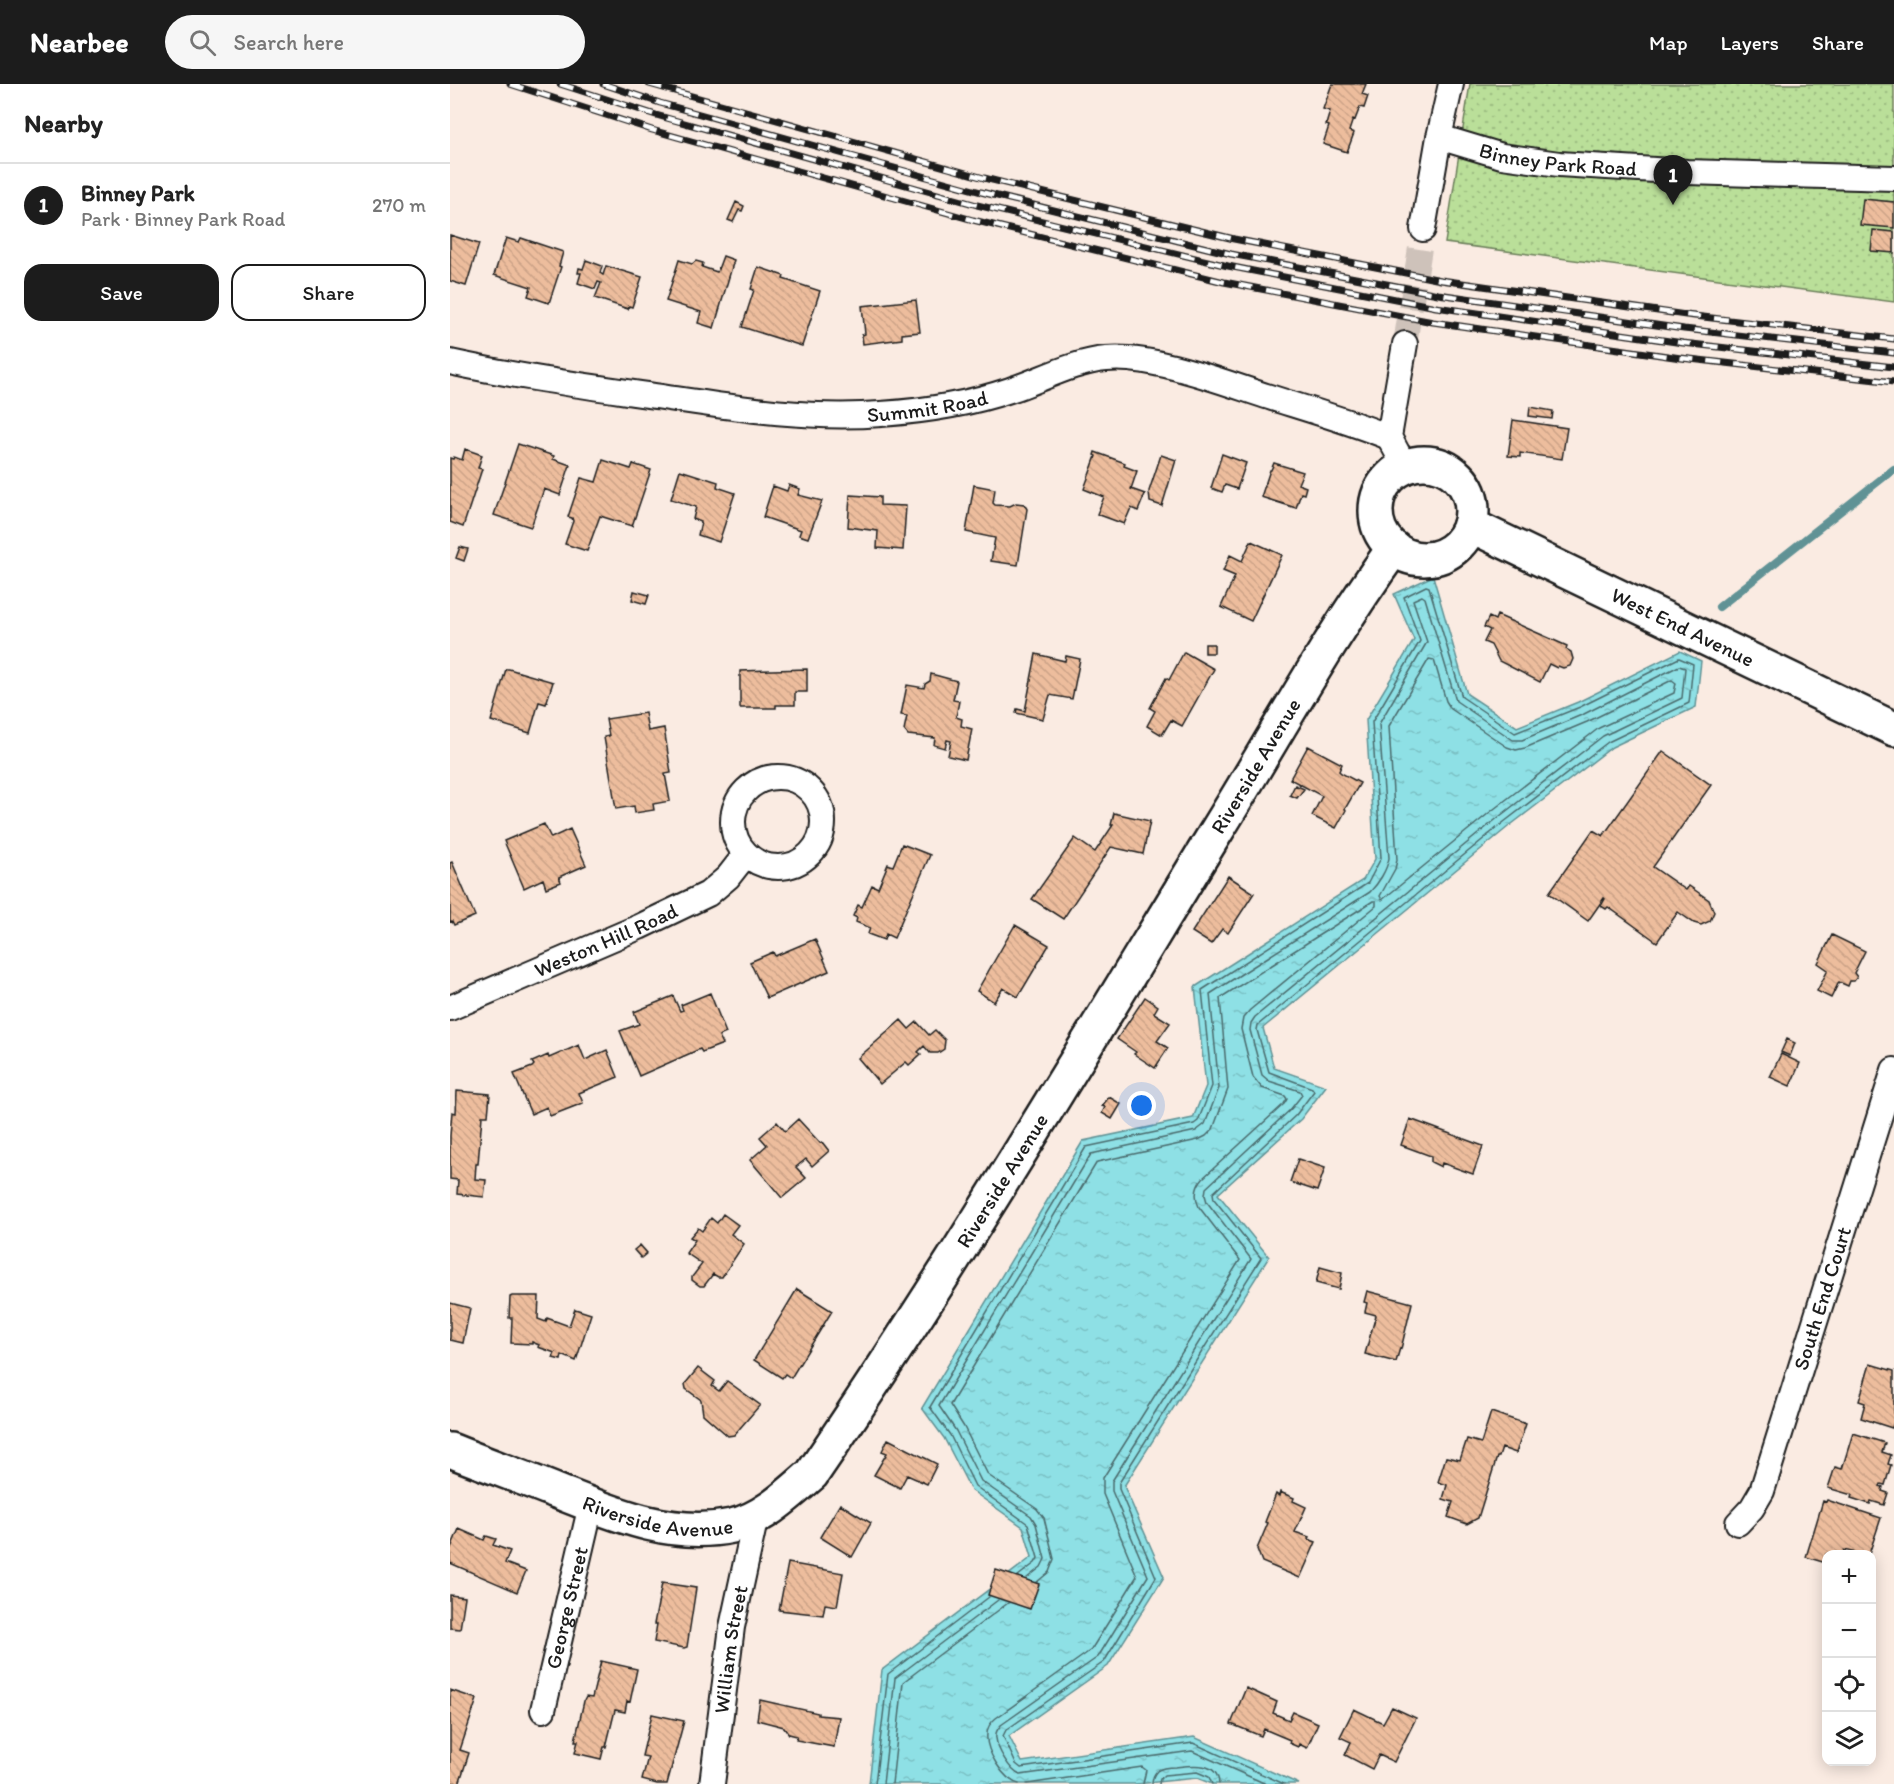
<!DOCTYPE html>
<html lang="en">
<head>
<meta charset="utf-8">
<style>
  body { margin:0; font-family:Itim,sans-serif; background:#f6f6f6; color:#222 }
  .controls { position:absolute; right:18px; bottom:18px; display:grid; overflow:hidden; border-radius:12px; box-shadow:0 3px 15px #0003 }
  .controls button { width:54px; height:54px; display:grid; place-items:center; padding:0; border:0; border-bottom:2px solid #e0e0e0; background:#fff; color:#222; font:30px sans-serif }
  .you { position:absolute; left:692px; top:1022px; width:21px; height:21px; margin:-15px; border:4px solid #fff; border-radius:50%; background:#1a73e8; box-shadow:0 0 0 9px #1a73e833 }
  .badge { display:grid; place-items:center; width:39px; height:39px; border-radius:50%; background:#1c1c1c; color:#fff; font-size:20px; font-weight:700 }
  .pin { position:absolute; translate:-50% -50px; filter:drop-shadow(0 2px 3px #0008) }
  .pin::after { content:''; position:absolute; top:32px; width:21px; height:18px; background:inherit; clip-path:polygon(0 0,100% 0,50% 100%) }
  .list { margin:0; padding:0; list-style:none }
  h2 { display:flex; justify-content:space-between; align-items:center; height:78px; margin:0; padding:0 24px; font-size:26px }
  h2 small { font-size:20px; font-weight:400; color:#767676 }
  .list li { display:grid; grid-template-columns:39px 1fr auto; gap:18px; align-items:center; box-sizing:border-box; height:84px; padding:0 24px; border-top:2px solid #e0e0e0 }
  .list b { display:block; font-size:22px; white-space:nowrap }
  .list p { margin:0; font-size:20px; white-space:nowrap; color:#767676 }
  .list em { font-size:20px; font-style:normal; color:#767676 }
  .actions { display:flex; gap:12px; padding:18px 24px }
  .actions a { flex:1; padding:14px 0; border:2px solid #1c1c1c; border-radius:18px; text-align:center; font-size:21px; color:#1c1c1c }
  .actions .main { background:#1c1c1c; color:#fff }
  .icon { flex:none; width:33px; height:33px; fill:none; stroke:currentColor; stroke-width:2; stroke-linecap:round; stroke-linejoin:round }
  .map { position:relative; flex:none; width:1444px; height:1700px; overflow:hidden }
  header { display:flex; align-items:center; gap:36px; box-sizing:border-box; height:84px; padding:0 30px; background:#1c1c1c; color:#fff }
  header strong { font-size:28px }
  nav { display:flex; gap:33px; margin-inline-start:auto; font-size:21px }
  .search { width:420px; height:54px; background:#f6f6f6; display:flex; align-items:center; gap:15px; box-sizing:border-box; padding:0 21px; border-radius:33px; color:#767676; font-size:22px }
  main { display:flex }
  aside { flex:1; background:#fff }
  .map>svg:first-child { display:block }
</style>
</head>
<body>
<header>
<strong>Nearbee</strong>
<div class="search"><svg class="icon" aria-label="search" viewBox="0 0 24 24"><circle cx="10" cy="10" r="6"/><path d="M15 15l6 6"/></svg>Search here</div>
<nav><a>Map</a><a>Layers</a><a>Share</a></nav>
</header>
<main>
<aside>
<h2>Nearby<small></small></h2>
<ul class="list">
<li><span class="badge">1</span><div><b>Binney Park</b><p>Park · Binney Park Road</p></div><em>270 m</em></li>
</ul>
<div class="actions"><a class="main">Save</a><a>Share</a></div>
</aside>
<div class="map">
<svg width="1444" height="1700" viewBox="0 0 1444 1700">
  <defs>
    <pattern id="park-dots" width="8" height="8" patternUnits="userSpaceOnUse" patternTransform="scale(1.5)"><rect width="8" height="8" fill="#badf99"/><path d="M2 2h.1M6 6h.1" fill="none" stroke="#9fbf83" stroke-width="1.8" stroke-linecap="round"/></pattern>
    <pattern id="water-ripples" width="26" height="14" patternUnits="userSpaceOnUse" patternTransform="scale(1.5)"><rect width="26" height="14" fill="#8ee0e5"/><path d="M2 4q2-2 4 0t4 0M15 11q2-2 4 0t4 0" fill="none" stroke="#7ac0c4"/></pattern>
    <pattern id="building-back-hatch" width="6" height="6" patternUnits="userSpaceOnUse" patternTransform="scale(1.5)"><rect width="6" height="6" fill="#edbd9d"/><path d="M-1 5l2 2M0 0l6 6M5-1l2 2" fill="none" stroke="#cba287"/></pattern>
  </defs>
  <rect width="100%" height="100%" fill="#faebe2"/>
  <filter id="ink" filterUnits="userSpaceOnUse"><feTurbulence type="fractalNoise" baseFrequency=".0167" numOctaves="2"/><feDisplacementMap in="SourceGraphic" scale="12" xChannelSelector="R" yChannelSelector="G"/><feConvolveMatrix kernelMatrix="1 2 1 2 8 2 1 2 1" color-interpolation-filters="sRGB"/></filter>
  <g filter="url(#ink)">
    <path fill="url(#park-dots)" stroke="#6b7e5a" stroke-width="1.5" d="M1020,0H1444V218L995,159Z"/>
    <path fill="url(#water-ripples)" stroke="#609295" stroke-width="1.5" d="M983,492L1017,610L1067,643L1128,618L1230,567L1251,577L1246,623L1162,663L1058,743L813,944L824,984L876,1002L851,1035L768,1110L819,1173L674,1402L714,1493L658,1582L559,1652L572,1678L744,1653L849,1700H762L747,1694L686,1700H419L432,1586L582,1473L573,1443L521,1406L494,1354L472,1324L633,1057L743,1034L756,1002L745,903L913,796L925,775L916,636L964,556L944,510Z"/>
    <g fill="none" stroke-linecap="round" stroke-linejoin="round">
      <path stroke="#4a6a6c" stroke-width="1.5" d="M979,575L984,576L996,617L1001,625L1057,663L1066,666L1075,664L1137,638L1222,596L1226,599L1224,609L1149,644L1044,725L932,816L930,812L945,785L947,776L939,642Z
        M568,1492L585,1479L588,1474L578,1440L525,1402L500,1351L480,1323L636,1063L744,1040L748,1037L762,1002L752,906L918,799L931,774L922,638L970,557L954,513L976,502L979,503L1012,613L1065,649L1130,623L1229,574L1243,580L1239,619L1158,658L1054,738L808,941L807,946L819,988L862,1004L864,1007L846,1031L763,1109L764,1115L811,1174L669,1399V1405L706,1493L654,1578L556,1646L553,1652L566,1680L571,1684L743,1659L834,1700
        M577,1494L591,1483L595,1475L586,1440L581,1432L531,1397L506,1347L489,1322L641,1070L746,1047L755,1040L769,1004L760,910L920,808C928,800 937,786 939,774L929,640L977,558L963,516L972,512L975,514L1006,617L1063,656H1072L1134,630L1229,582L1235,584L1232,614L1153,652L1050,732L805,933L801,939L800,946L812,991L819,997L850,1007L852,1011L840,1026L756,1104L755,1111L757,1118L801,1175L662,1397V1407L698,1492L648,1573L551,1641C548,1645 545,1648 546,1654C547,1665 560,1687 570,1691L742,1667L816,1700
        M425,1700L438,1590L539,1513
        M433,1700L445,1594L548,1516
        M442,1700L453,1598L558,1519
        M569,1700C553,1696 535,1666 537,1650C537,1643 541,1638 546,1634L641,1566L687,1492L653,1410V1394L790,1176L749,1123C744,1112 745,1103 753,1094L834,1020L837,1015L835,1012L812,1004L803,993L791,945L793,934L800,926L926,822V817H923L770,914L778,1005L763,1045L756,1052L748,1056L647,1078L500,1321L514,1343L538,1391L587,1425L594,1434L604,1475L599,1488L587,1498
        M577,1700L692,1683L696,1686L693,1700
        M702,1700C702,1695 703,1691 707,1687C712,1683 720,1683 726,1683C742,1681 768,1677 769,1700
        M709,1700L710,1695L714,1691L747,1688L759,1693L762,1700"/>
      <path stroke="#609295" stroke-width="8" d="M1269,523L1444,385"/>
    </g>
    <path fill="url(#building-back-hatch)" stroke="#1c1c1c" stroke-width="1.5" d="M882,0H916L912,10L918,12L914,24L910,23L905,36L903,35L899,47L904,49L897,68L873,60L879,42L876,41L880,27L873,25Z
      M1413,115L1444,118V144L1410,141Z
      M286,118L294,122L292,127L289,126L283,138L278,136Z
      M1423,146L1444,148V169L1421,167Z
      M0,151L29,160L16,202L0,197Z
      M56,154L69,158L71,154L113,168L109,182L111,183L99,219L78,212L81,203L44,191Z
      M273,172L284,176L264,244L248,239L251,228L216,217L229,176L242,180L246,177L253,179L252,183L267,188Z
      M136,176L152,182L150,189L153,191L156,182L192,193L182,223L179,222L178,225L145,214L151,199L148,198L145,205L128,199L131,189H128L129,184L133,185Z
      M308,183L334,192L333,195L370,207L352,262L292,243L304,206L301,205Z
      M466,216L470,248L452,250V255L413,260L412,251L415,250L412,222Z
      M1080,323L1103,327L1102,335L1079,332Z
      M1063,336L1117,344L1112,375L1070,369V373L1058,372Z
      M68,360L104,372L103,375L120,381L110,411L94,405L81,443L44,431Z
      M15,365L32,371L28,384L32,385L13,443L0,438V374L3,375L4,373L12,376Z
      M645,368L675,379L674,382L687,387L681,405L695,410L688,427L681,424L674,440L647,430L654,413L634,405L646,372L644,371Z
      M772,370L796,379L787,405L775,401L772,408L761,404Z
      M711,371L726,376L712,422L700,418L699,407Z
      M153,376L181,385L183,380L201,386L182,442L150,432L137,467L115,460L123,437L122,434L118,433L131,394L146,398Z
      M824,379L853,388L848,400L856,403L854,410L851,409L846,424L811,413L820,386H821Z
      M230,386L268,398L267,403L285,409L269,458L248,451L251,438L243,435L246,423L221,415Z
      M339,401L350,405L348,411L372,417L358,454L349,451L351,446L313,433L323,402L337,407Z
      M524,401L545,405L543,419L545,421L560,422L566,419L574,420L577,425L568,481L541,477L545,454L516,448Z
      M400,411L430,413V421L456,422L453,466L427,464L428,447L398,443Z
      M801,457L832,471L801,537L771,523L785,492L773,487L780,471L792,477Z
      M10,463L18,465L14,477L6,474Z
      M184,507L199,511L196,520L182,516Z
      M1047,531L1117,562L1116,565L1121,568L1123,575L1120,582L1113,584L1108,582L1107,584L1099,580L1090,598L1049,577L1041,561L1034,558L1040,546L1034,543L1039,533L1045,536Z
      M755,560H764V569H755Z
      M734,568L764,585L732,642L721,636L712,651L697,642L705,627L700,624L716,594L719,596Z
      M586,570L615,577L616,572L630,575L622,615L600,611L593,635L566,629L567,625L575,627Z
      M56,585H59L103,598L96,620L89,618L80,649L41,637Z
      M357,585V608H345V621H326V624H290V587Z
      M481,590L507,597L503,616L509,617L506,633L512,635L511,642L522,645L516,676L498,672L501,657L497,656L495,664L484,661L485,654L458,651L454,646L457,632L451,631L457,601L474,604L475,600L480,597Z
      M195,629L198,647L214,644L221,689L215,690L220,717L203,720L204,726L185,729L184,722L166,725L154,653L159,652L156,635Z
      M858,662L892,680L889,687L891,689L910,699L895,725L896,726L886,744L862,732L872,712L840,695Z
      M1213,667L1261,701L1203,783L1236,806L1239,802L1259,816L1264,828L1260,837L1251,841L1244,839L1228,828L1207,858L1158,823L1156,825L1151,822L1155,815L1154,814L1138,837L1099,809L1143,746L1153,752Z
      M845,701L854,705L847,714L840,711Z
      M664,729L700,737L693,770L661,763L613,835L582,815L625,754L645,768L663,741H661Z
      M94,740L101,754L120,745L136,781L109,793L111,798L96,804L93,795L74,804L54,757Z
      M452,760L480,771L444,854L436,850L434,856L418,850L420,844L406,838L407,834L403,832L408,821L412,823L422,801L428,804L438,780L443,782Z
      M2,778L25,832L4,841L2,837L0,838V779Z
      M778,792L804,809L778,849L772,845L761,860L742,848Z
      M565,841L599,861L568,913L553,904L544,918L527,907Z
      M1382,851L1415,867L1404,889L1407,893L1404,897H1400L1398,902L1389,898L1381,914L1367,907L1378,886L1368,879Z
      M365,855L379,887L317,914L300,878L323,868L325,872Z
      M260,909L276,949L269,952L273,960L252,968L250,965L189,992L170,947L189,940L184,928L223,912L230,927L233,926L231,921Z
      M695,913L708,922L704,929L720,939L707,957L718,964L705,984L684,970L686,968L667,955Z
      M451,936L459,945L467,938L479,951L485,946L495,956L494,965L488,969H480L474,962L468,968L471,970L459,981L456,978L430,1000L408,974Z
      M1337,955L1345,959L1340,972L1331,968Z
      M129,961L135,976L157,966L168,993L129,1009L133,1019L100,1032L97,1023L81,1030L64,990L82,983L84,981L82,978L98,971L99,974Z
      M1331,970L1350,979L1340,1002L1320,993Z
      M7,1007L40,1010L38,1032H32L28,1080H26L25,1095L36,1096L34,1113L7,1110L8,1096L0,1095V1052L2,1028L6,1029Z
      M659,1013L671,1020L662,1035L652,1029L655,1023L652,1022Z
      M348,1035L370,1059L372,1058L379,1067L362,1082L356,1075L346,1083L356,1094L332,1114L300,1076L317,1061L310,1053L327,1038L335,1047Z
      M960,1035L1033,1062L1023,1090L992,1079L991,1083L981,1078V1072L951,1061Z
      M848,1075L875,1084L867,1107L840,1098Z
      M273,1130L288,1141L281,1150L294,1160L272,1193H268L263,1190L254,1202H250L242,1196V1193L252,1180L236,1169L245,1156L240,1153L248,1144L252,1147L261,1134L267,1139Z
      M190,1161L197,1169L191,1174L184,1166Z
      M870,1183L892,1189L889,1205L866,1199Z
      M347,1205L382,1227L341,1294L335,1290L332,1294L304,1276Z
      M917,1207L962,1219L951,1265L950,1264L946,1278L915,1270L926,1231L915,1228L917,1219L914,1218Z
      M62,1212H89L88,1235L96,1238L97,1234L119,1242L125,1225L141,1230L126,1277L112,1271L111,1276L103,1274L105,1269L88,1263L89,1261L82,1258V1260L61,1259L62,1234H59L60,1213Z
      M0,1219L20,1224L13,1259L0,1256Z
      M1420,1280L1444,1287V1338L1442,1344L1411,1334L1415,1319L1409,1317Z
      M248,1284L265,1297L262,1302L269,1307L277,1297L310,1321L284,1351L278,1352L253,1330L251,1316L236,1305L235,1300Z
      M1041,1328L1076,1340L1066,1369L1052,1364L1049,1373H1047L1028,1434L1017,1440L998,1433L1003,1418L993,1415L997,1401L988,1398L996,1373L1010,1376L1017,1355L1031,1359Z
      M1403,1349L1435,1359L1432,1368L1441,1371L1438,1380L1441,1381L1435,1401L1431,1400L1430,1402L1433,1403L1432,1407L1438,1409L1434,1421L1421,1417L1420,1420L1401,1414L1402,1411L1378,1404L1385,1383L1392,1385Z
      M438,1355L487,1380L477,1400L457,1391L450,1404L424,1391L437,1369L432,1367Z
      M830,1408L844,1414L843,1417L856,1423L845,1448L859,1453L858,1455L866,1458L850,1494L812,1478L807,1465L818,1439L815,1438L826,1410L829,1412Z
      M1377,1416L1431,1434L1419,1470H1410L1394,1466L1392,1470H1376V1479L1356,1473L1373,1417L1376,1418Z
      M390,1420L421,1439L402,1473L370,1453Z
      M9,1445L34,1456L36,1452L46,1455L43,1461L60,1467L55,1479L76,1487L67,1508L0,1479V1466Z
      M338,1479L393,1489L387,1522L375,1520L373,1531L329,1526Z
      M546,1486L589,1500L580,1525L538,1511Z
      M212,1499L246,1504L237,1563L234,1564L204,1558L207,1540H204Z
      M0,1511L15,1513L10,1545L0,1544Z
      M151,1577L187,1585L180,1618L177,1617L175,1628L165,1626L156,1663H154L151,1675L125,1669L128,1657H125L134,1617L136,1613L142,1614Z
      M796,1604L827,1618L823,1629L839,1636L843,1628L868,1639L857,1664L849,1660L848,1663L839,1659L840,1656L814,1645L811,1652L781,1640Z
      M0,1606L27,1615L10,1666L19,1669L9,1700L0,1698Z
      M310,1616L368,1629V1631L389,1633L384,1663L346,1656L347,1652L339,1650L334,1643L307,1636Z
      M942,1623L966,1634L944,1678L929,1671L922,1685L895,1671L901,1658L890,1653L904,1625L933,1639Z
      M202,1630L234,1637L217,1700H207L192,1696L198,1673L192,1672Z"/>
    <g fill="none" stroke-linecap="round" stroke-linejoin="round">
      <path stroke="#cec2ba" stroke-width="24" stroke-dasharray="24 12" stroke-linecap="butt" d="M955,260L973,145"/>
      <defs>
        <g id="street">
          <path id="s1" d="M989,53L1052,72L1109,80L1237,88L1444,94"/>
          <path d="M973,145L989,53L1001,0"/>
          <path d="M955,260L939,353L955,383"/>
          <path id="s2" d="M0,278C68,293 137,302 205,312C280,323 355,336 431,330C474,327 519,320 560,306C591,296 623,278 656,275C700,270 773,298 816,312C857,325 899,337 939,353"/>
          <circle cx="328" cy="738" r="45"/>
          <path id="s3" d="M0,924L189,843L258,810L278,793L296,770"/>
          <path id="s4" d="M1288,1439L1302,1424L1312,1407L1444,986"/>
          <path id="s5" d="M93,1626L141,1421"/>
          <path id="s6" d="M262,1700L282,1543L306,1432"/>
        </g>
        <g id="secondary">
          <circle cx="974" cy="427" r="48"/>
          <path id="s7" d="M1020,441L1444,645"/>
          <path id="s8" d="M0,1366C35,1380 71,1393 106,1407C162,1429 221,1455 282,1442C313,1435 339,1410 362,1390C505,1181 634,964 766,748C825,653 878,555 944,464"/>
        </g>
      </defs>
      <use href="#street" stroke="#1c1c1c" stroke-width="28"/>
      <use href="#secondary" stroke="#1c1c1c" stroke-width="38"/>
      <use href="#street" stroke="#fff" stroke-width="24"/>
      <use href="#secondary" stroke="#fff" stroke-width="33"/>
      <defs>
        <path id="rail" d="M60,0L202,46L523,136L774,198L983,238L1231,274L1444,298
          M110,0L206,31L527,121L778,182L986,223L1233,259L1444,283
          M153,0L210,19L531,108L781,170L988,210L1234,245L1444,269
          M199,0L534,94L784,155L991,196L1236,231L1444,255"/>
      </defs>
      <use href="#rail" stroke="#1c1c1c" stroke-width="7"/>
      <use href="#rail" stroke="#fff" stroke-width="4.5" stroke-dasharray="14" stroke-linecap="butt"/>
    </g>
  </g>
  <g text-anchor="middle" stroke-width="6" stroke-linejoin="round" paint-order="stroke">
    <g font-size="21" fill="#1c1c1c" stroke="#fff">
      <text dy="7" stroke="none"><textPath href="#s1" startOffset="122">Binney Park Road</textPath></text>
      <text dy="7" stroke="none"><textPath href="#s2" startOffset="482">Summit Road</textPath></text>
      <text dy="7" stroke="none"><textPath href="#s7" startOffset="236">West End Avenue</textPath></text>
      <text dy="7" stroke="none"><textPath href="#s8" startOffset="1228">Riverside Avenue</textPath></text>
      <text dy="7" stroke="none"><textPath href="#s3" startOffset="170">Weston Hill Road</textPath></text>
      <text dy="7" stroke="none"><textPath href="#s8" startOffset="742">Riverside Avenue</textPath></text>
      <text dy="7" stroke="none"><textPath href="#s4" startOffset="242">South End Court</textPath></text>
      <text dy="7" stroke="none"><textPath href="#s8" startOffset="220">Riverside Avenue</textPath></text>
      <text dy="7" stroke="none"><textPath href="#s5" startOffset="105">George Street</textPath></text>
      <text dy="7" stroke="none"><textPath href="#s6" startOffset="136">William Street</textPath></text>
    </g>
  </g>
</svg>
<div class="controls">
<button>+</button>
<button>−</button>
<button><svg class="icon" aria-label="locate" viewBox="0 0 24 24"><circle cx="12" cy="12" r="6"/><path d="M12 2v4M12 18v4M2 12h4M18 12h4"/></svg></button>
<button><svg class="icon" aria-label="layers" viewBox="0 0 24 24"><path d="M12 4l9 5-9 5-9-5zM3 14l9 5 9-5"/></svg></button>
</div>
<div class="you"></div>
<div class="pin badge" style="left:1223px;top:121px">1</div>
</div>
</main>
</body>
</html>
